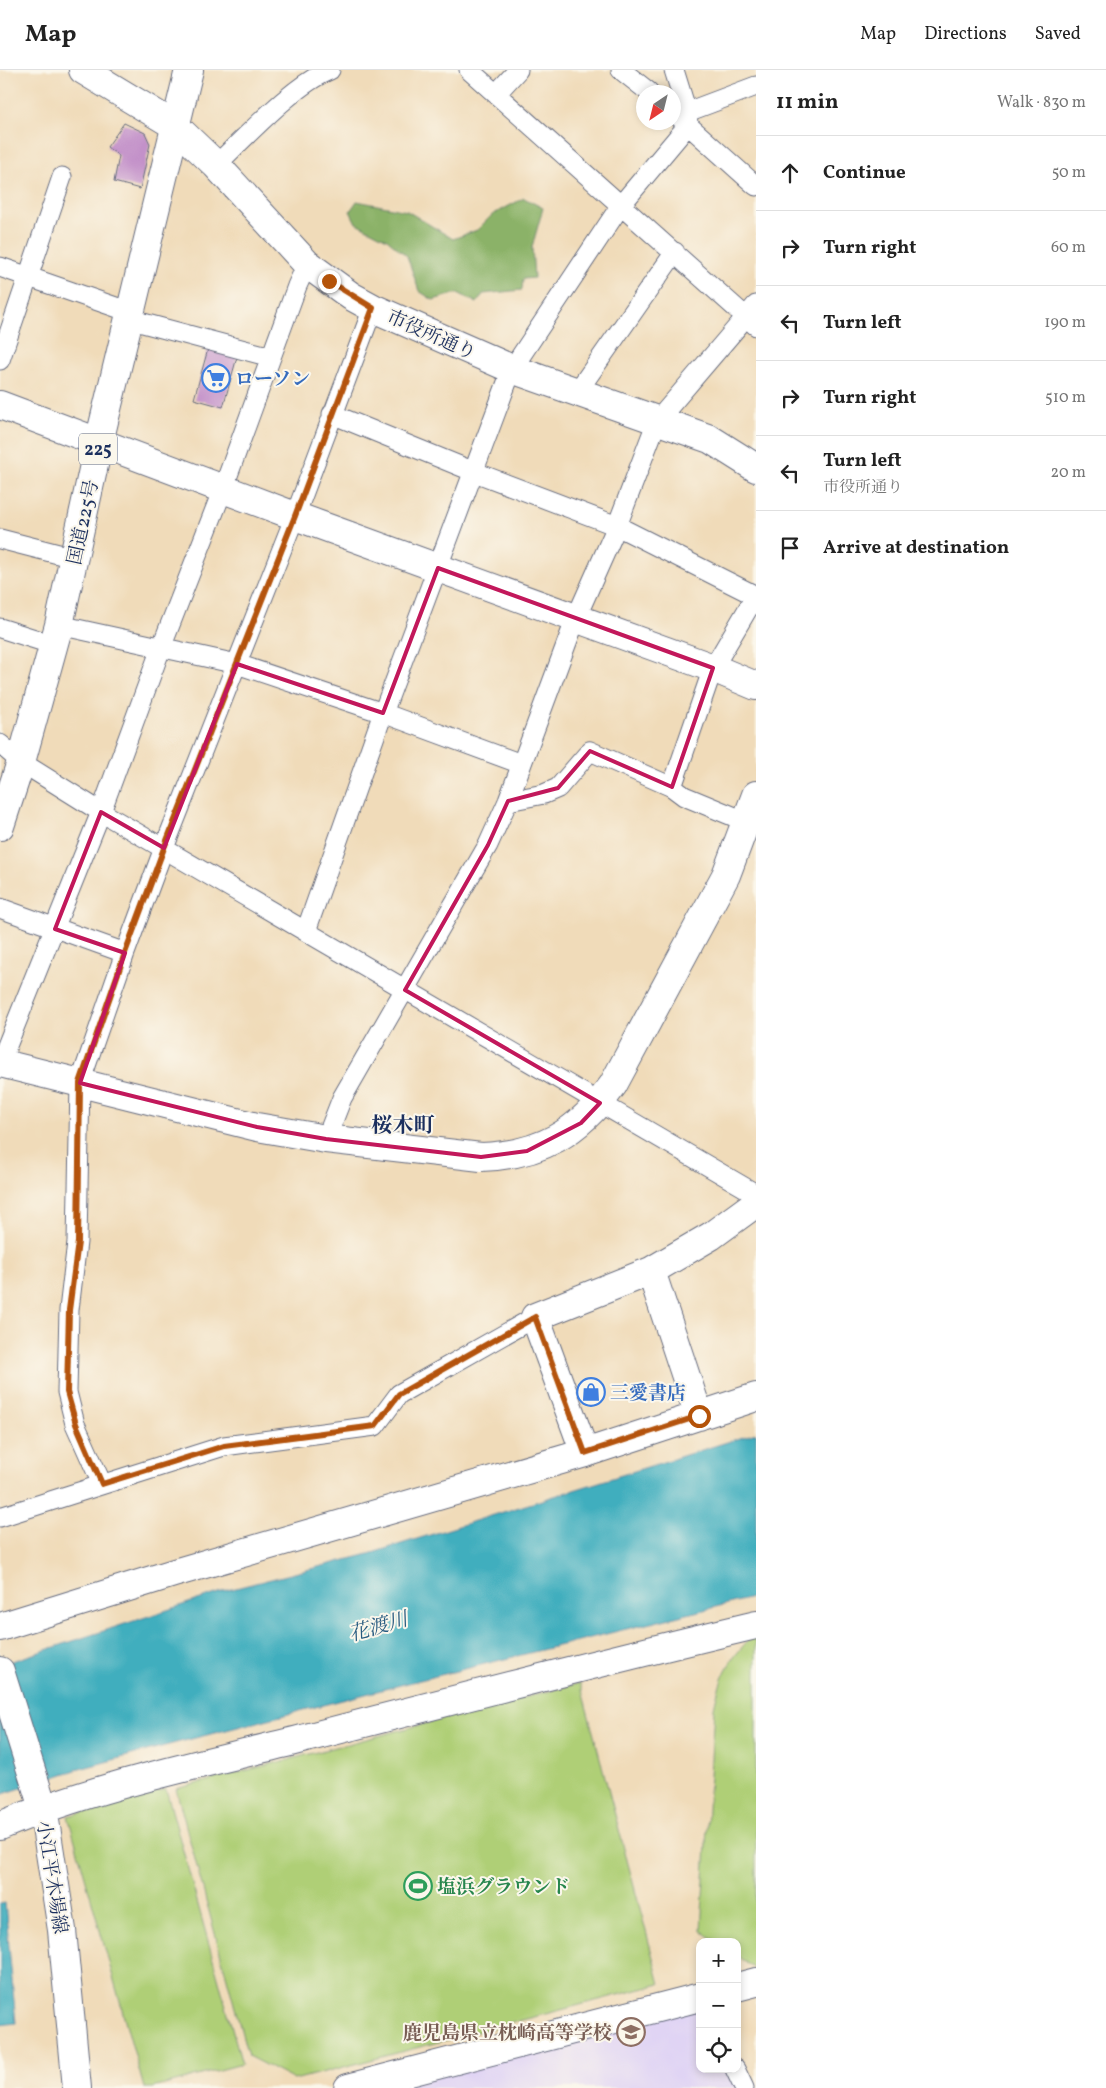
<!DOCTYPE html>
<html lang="en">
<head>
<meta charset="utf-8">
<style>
  body { margin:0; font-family:Vollkorn,"Noto Serif JP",serif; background:#f6f6f6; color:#222 }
  .controls { position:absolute; right:15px; bottom:15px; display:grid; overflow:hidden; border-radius:10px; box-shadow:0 2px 8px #0003 }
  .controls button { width:45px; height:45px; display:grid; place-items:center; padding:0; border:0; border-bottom:1px solid #e0e0e0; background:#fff; color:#222; font:25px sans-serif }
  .compass { position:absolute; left:636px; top:15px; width:45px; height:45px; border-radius:50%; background:#fff; box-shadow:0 2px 8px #0003; rotate:215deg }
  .stop { position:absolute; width:15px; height:15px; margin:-11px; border:4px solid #b45309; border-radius:50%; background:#fff }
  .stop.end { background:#b45309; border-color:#fff; box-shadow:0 1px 5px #0008 }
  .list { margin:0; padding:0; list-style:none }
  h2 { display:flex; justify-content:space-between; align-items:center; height:65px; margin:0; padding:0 20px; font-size:21px }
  h2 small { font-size:16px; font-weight:400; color:#767676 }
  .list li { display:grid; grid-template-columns:32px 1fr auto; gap:15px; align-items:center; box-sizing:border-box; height:75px; padding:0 20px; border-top:1px solid #e0e0e0 }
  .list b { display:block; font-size:19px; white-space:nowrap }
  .list p { margin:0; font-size:16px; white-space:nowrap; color:#767676 }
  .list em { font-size:16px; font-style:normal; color:#767676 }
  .icon { flex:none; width:28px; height:28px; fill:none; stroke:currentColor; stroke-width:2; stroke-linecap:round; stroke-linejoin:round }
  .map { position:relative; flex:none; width:756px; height:2018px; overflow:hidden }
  header { display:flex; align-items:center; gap:30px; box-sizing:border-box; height:70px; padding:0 25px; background:#fff; border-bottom:1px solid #e0e0e0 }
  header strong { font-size:24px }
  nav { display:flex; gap:28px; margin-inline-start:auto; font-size:18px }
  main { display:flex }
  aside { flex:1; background:#fff }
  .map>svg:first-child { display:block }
</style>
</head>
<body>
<header>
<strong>Map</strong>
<nav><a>Map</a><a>Directions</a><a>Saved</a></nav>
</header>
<main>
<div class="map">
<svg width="756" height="2018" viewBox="0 0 756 2018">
  <rect width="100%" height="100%" fill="#fbf7ec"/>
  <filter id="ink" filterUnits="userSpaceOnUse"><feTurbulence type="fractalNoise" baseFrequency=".02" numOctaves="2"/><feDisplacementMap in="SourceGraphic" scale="10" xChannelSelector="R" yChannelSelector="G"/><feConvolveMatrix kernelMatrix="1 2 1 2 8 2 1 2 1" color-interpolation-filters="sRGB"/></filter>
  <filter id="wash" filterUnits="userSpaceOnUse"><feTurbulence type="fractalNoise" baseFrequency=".0096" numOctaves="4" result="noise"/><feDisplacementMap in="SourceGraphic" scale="20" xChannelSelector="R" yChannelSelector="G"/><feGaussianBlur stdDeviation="1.12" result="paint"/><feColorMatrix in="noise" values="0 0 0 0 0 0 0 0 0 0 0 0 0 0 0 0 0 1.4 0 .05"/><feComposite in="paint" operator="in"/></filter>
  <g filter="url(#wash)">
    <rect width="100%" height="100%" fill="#f0dbb9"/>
    <path fill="#e0d4f4" d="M700,1927V1999H735L744,2018H348Z"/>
    <path fill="#afcf76" stroke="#657f6a" d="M756,1564V1900L737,1886V1872H717L701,1860L714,1638C722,1602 728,1592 753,1565Z
      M580,1613L660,1914L294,2010L248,1986L176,1719Z
      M166,1719L242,1994L153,2018H144L68,1746Z"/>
    <path fill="#8bb267" stroke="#537062" d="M524,128L543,138L532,177L534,208L523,209L522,220L483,224L477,233L458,223L433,230L419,221L407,186L387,169L356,153L350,141L357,131L407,141L453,169L477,160L492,145Z"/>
    <path fill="#41aebe" stroke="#2e6e8e" d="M756,1363V1527L416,1611L176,1673L76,1700L0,1725V1595L228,1520L369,1484Z
      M5,1833L16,1953L0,1955V1834Z"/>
    <g id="blocks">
      <path fill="#c391c9" d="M124,53L145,63L150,74L140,119L114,112L119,86L107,77Z
        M208,279L237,287L223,337L194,329Z"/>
    </g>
  </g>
  <g filter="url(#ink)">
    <use href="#blocks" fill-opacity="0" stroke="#666b7e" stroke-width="1"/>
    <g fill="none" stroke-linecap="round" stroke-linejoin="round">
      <defs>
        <path id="street" d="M469,0L756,256
          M621,0L649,22
          M674,0L687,42L688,55L756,116
          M496,24L518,0
          M687,42L756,16
          M216,95C245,68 294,14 330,0
          M0,197L130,242
          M128,249L271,287
          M0,290L62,107
          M577,322L675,182
          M332,344L472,401L617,456L756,526
          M0,469L74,488
          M59,555L237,594L383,643L521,694
          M0,558L54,575
          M0,674L21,692L101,742L756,1124
          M672,717L713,598L756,525
          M508,731L544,724L558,718L590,681L672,717L684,726L747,752
          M0,838L125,883
          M306,861L383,643L512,299L621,135L688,55L674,42
          M0,993L101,742L161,578L223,419L297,216L307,194
          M326,1069L342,1028L488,775L508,731L576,548L617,456L657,351L756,235
          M102,1414L75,1354L67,1322L69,1240L77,1172L80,1013L125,883L164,778L295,446L373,238
          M0,1447L224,1376L375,1356L399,1324L535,1247
          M735,1999L744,2018"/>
        <path id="secondary" d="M83,0L174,55L216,95L307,194L351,226L373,238L512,299L710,369L756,398
          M0,335L295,446L713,598L756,616
          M0,993L257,1057L326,1069L481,1087C541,1085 578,1063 613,1015L726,805L756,725
          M651,1201L699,1346
          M585,1383L535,1247L651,1201L711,1166L756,1133
          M0,1557L174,1503L585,1383L756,1327
          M0,1601L43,1738L62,1860L77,2018
          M0,1756C94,1716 202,1694 302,1669C453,1630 604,1591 756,1555
          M737,1917L756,1912
          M348,2018L700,1927"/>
        <path id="highway" d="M0,756L21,692L59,555L99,372L189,0"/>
      </defs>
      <use href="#street" stroke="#666b7e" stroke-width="21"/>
      <use href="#secondary" stroke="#666b7e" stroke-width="30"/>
      <use href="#highway" stroke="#666b7e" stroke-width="30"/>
      <use href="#street" stroke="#fff" stroke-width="19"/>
      <use href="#secondary" stroke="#fff" stroke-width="28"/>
      <use href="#highway" stroke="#fff" stroke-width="28"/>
    </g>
  </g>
  <g fill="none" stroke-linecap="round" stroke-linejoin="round" filter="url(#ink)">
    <path stroke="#b45309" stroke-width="6" d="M329,211L373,238L295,446L164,778L125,883L80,1013L78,1172L69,1240L67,1322L76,1354L102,1414L224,1376L375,1356L399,1324L535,1247L585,1383L699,1346"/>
  </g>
  <path fill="none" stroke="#c2185b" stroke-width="4" stroke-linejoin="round" d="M438,498L713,598L672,717L590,681L558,718L508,731L488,775L405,920L600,1033L581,1053L527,1081L481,1087L326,1069L257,1057L80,1013L125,883L55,859L101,742L164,778L237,594L383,643Z"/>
  <defs>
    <symbol id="supermarket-ring" viewBox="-11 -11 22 22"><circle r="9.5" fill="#fbf7ec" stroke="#3f7fe0" stroke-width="1.5"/><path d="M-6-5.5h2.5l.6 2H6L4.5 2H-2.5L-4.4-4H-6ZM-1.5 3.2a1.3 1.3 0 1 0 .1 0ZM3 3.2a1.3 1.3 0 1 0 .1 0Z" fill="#3f7fe0"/></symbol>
    <symbol id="shop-ring" viewBox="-11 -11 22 22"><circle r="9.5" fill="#fbf7ec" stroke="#3f7fe0" stroke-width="1.5"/><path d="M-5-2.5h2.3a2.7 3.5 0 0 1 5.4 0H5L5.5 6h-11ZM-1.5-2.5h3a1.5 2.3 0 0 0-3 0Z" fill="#3f7fe0"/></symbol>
    <symbol id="stadium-ring" viewBox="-11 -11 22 22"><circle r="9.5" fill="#fbf7ec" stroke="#2e9e5b" stroke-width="1.5"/><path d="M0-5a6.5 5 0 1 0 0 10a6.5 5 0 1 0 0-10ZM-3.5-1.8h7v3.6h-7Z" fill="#2e9e5b"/></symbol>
    <symbol id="school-ring" viewBox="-11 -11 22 22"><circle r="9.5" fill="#fbf7ec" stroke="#8d6e63" stroke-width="1.5"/><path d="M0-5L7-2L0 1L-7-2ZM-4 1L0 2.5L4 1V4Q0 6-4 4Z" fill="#8d6e63"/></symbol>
  </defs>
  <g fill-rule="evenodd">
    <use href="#supermarket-ring" x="200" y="292" width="32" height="32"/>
    <use href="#shop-ring" x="575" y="1306" width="32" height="32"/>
    <use href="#stadium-ring" x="402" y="1800" width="32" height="32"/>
    <use href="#school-ring" x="615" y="1946" width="32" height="32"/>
  </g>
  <g text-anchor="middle" stroke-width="4" stroke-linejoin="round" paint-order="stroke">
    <rect fill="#fbf7ec" stroke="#5e6b89" stroke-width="1" x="79" y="363.5" width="38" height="31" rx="4"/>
    <g font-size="18" font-weight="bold" fill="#1b2f5e">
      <text x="98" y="385">225</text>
    </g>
    <g font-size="19" fill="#1b2f5e" stroke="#fbf7ec">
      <text transform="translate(432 264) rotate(24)" y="7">市役所通り</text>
      <text transform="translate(82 452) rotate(-78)" y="7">国道225号</text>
      <text transform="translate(53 1807) rotate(81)" y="7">小江平木場線</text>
    </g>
    <g font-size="19" font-weight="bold" fill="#366cbe" stroke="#fbf7ec" text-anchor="start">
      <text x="235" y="315">ローソン</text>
      <text x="610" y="1329">三愛書店</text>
    </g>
    <g font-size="19" font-weight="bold" fill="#27864d" stroke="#fbf7ec" text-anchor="start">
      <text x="437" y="1823">塩浜グラウンド</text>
    </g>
    <g font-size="19" font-weight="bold" fill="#785e54" stroke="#fbf7ec" text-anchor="end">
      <text x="612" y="1969">鹿児島県立枕崎高等学校</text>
    </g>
    <g font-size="20" font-style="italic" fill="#285b80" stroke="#fbf7ec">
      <text transform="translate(378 1556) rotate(-16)" y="7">花渡川</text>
    </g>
    <g font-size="21" font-weight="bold" fill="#1b2f5e" stroke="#fbf7ec">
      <text x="403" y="1062">桜木町</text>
    </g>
  </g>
</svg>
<div class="controls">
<button>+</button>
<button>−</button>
<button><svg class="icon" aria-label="locate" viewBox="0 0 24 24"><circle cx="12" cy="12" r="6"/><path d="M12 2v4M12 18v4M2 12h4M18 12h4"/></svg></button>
</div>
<svg class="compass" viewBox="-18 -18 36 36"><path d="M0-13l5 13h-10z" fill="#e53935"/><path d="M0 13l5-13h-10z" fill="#767676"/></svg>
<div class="stop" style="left:699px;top:1346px"></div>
<div class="stop end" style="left:329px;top:211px"></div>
</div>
<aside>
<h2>11 min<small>Walk · 830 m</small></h2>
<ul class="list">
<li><svg class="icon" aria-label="ahead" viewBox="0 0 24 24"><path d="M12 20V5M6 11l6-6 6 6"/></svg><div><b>Continue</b></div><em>50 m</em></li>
<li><svg class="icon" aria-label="right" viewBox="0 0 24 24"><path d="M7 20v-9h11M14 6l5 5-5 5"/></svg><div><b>Turn right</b></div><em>60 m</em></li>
<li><svg class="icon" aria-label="left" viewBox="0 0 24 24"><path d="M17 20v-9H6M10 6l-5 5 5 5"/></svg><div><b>Turn left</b></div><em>190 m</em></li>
<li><svg class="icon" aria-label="right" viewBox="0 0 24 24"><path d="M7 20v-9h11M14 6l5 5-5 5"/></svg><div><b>Turn right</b></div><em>510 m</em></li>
<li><svg class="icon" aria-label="left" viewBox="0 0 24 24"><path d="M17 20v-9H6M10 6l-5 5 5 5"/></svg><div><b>Turn left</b><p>市役所通り</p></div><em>20 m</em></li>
<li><svg class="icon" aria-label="arrive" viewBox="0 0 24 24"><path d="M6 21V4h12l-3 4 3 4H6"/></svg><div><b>Arrive at destination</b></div></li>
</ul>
</aside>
</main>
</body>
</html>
